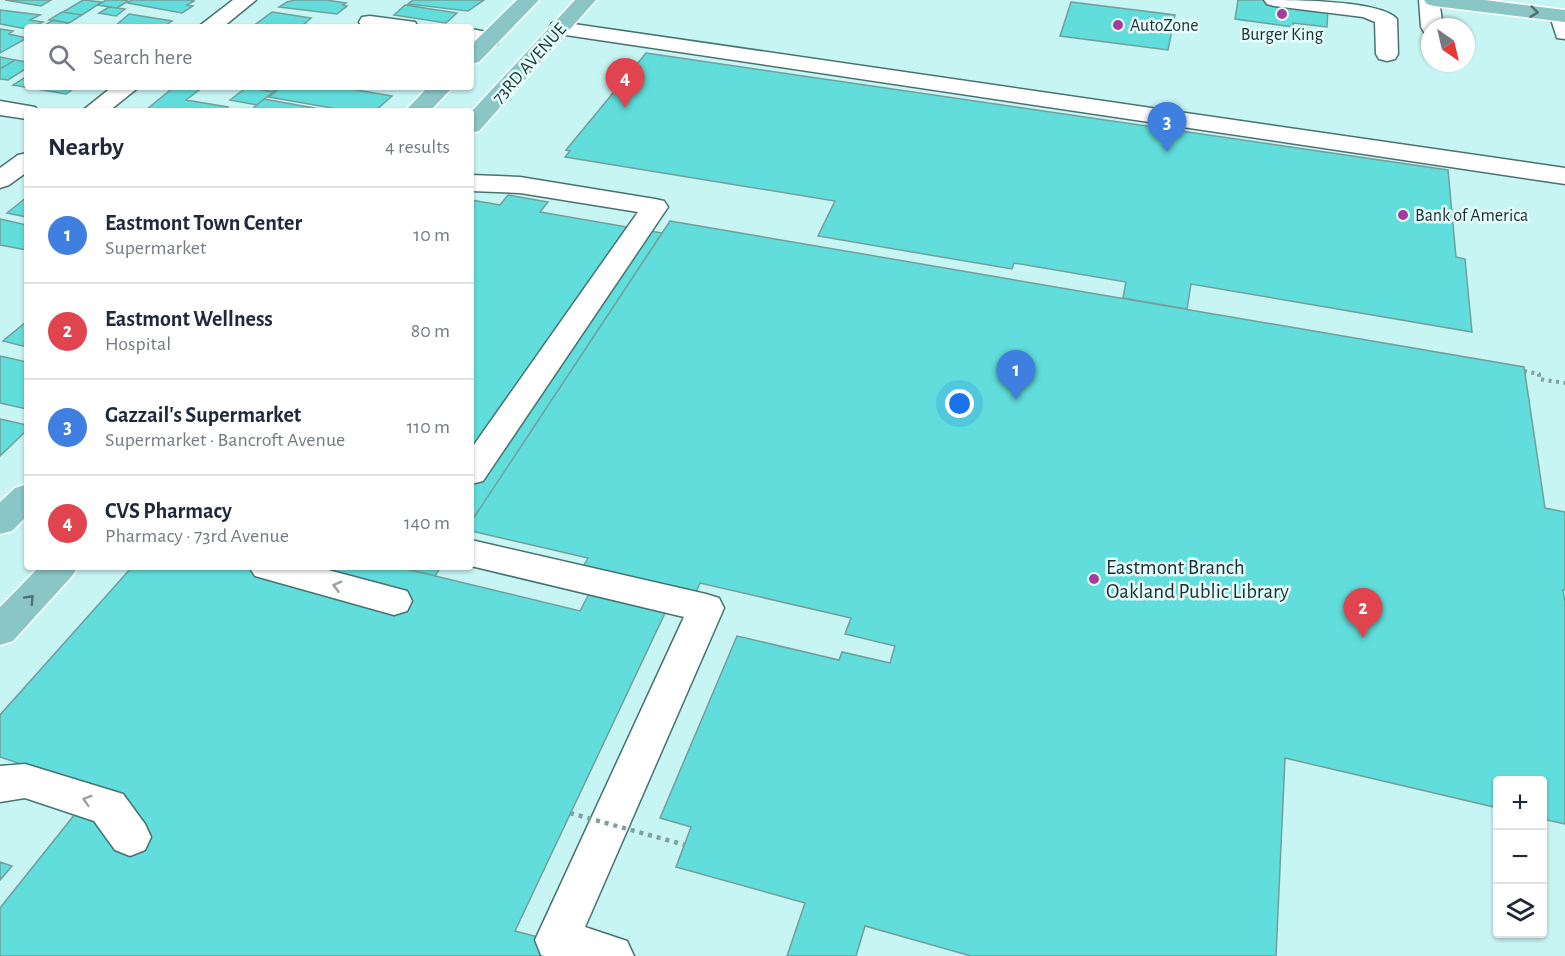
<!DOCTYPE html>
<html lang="en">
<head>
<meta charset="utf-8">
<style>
  body { margin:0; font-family:"Alegreya Sans",sans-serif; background:#f2f2f3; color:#1f2937 }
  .controls { position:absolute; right:18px; bottom:18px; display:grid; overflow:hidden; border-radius:6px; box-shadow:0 2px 4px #0004 }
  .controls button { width:54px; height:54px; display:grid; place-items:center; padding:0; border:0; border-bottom:2px solid #e0e1e3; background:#fff; color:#1f2937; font:30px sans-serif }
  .compass { position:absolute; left:1421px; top:18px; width:54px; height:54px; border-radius:50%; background:#fff; box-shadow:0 2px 4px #0004; rotate:146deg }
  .you { position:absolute; left:960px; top:404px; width:21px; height:21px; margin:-15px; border:4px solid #fff; border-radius:50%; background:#1a73e8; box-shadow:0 0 0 9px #1a73e833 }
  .badge { display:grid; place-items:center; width:39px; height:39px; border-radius:50%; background:#7c3aed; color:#fff; font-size:20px; font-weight:700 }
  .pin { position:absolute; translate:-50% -50px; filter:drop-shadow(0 2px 3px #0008) }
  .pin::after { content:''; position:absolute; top:32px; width:21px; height:18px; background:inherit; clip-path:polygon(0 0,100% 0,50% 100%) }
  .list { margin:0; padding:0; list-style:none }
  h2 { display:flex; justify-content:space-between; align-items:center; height:78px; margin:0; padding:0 24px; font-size:26px }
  h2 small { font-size:20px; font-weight:400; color:#747a83 }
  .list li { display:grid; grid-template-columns:39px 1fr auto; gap:18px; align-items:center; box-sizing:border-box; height:96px; padding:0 24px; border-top:2px solid #e0e1e3 }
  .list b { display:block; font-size:22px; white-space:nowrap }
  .list p { margin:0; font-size:20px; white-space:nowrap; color:#747a83 }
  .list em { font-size:20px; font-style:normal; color:#747a83 }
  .icon { flex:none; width:33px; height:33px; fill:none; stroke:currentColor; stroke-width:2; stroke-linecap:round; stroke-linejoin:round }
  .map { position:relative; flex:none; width:1565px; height:956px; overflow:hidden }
  .search { position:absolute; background:#fff; box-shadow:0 2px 4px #0004; left:24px; top:24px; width:450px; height:66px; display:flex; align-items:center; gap:15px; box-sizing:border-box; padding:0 21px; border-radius:6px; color:#747a83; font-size:22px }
  .panel { position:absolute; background:#fff; box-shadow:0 2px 4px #0004; left:24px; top:108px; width:450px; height:462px; border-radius:6px }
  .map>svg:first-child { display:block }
</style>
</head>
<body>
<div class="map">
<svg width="1565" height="956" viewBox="0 0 1565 956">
  <rect width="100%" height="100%" fill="#c7f5f3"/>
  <path fill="#61dedb" stroke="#729e9c" stroke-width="1.5" d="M5,0H51L41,6Z
    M83,0L102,2L82,15L63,12Z
    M106,0H123L128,1L117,8L98,5Z
    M132,0H189L194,1L187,5L193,6L182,13L128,3Z
    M295,0H326L346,3L343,5L347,6L337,14L279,7L287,2Z
    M413,0H484L468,11L408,4Z
    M1238,0H1264L1328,8L1327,27L1293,23V27L1235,19Z
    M1071,2L1175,15L1168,50L1060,36Z
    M405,5L457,13L446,23L394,15Z
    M109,7L125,9L116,16L99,13Z
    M0,10L40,15L30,20L43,22L27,29L0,24Z
    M62,12H63L82,15L69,23L49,20Z
    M272,12L311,18L304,24L311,25L308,27H252Z
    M129,14L172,21L163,27L115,26Z
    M53,20L68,23L62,27H42Z
    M0,29L13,31L9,34L27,38L0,53Z
    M646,53L1448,170L1456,257L1465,259L1472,332L1191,284L1187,309L1123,298L1126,282L1014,263L1012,269L818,236L835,201L565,157L570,151L566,150Z
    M0,57L15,60L0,69Z
    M15,60L27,62V68L8,80L0,79V69Z
    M27,76V87H76L66,94L13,85Z
    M174,87H203L186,100L228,107L223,111L146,110Z
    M247,87L252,88L273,92L257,105L230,100Z
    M253,87H279L273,92L252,88Z
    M288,87H339L392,96L375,111H349L269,97L280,88L286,89Z
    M264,99L331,111H250Z
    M508,195L548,202L540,212L662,233L471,522V200L500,205Z
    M27,197V217L7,213Z
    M0,219L27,225V250L0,245Z
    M670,221L1524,367L1545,508L1565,512V590H1563L1565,603V824L1542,819V780H1498V808L1285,758L1276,956H971L865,926L856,956H787L805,903L676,867L691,827L660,818L737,636L839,660L842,652L890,663L895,646L845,634L851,618L700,583L693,599L580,572L588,558L471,531V522Z
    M27,321V347L3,341Z
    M0,356L27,362V409L0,403Z
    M0,419L27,425V430L0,456Z
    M132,567H398L580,611L598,577L674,594L515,931L610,956H0V908L95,789L0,757V715Z
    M398,567H441L435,576Z
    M0,862L12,866L0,880Z"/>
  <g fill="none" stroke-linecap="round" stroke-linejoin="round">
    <defs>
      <path id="minor" d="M233,0H256L223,27H198Z
        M1264,0C1291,0 1381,0 1397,19L1398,54L1395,59L1387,61L1379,59L1376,54L1375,22L1363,17L1274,6L1267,4Z
        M1419,0H1439L1443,27H1430V33L1424,32L1421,27Z
        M1561,10L1565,11V39L1557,38L1550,16L1554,12Z
        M370,16L415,22L418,27H362L359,22L362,17Z
        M560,22L1565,168V184L552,33L549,28L552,23Z
        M471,29L497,34L500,39L497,44L489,46L471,43Z
        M112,87H139L109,111H82Z
        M0,101L35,107L38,111H27V119L0,115Z
        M27,153V172L9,185L0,188V168L18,155Z
        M471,175L520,177L655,199L664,201L668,207L483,481L471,484V449L638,212L520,193L471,191Z
        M471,540L706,594L719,598L724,608L585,927L627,941L634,956H544L541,955L535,940L684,617L471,566Z
        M249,567H317L407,591L412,601L407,611L394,615L255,576Z
        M25,764L123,794L145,824L151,837L145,850L130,856L115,850L94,821L25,798L0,802V766Z"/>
      <path id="major" d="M517,0H539L479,62L471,64V45Z
        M575,0H596L479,131L471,133V112Z
        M1424,0H1485L1565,10V22L1434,6L1427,4Z
        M428,87H453L430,111H405Z
        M27,484V516L12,531L0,534V502L15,488Z
        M39,567H78L72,576L13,641L0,645V607Z"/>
    </defs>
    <use href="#minor" stroke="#477270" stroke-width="3"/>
    <use href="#major" stroke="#fff" stroke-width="3"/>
    <path stroke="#7ea09e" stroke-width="4" stroke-dasharray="3 4.5" stroke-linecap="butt" d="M1524,371L1539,374V379L1565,383"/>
    <use href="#minor" fill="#fff" fill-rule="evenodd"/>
    <use href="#major" fill="#89c6c5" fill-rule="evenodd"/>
    <path stroke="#7ea09e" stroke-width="4.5" stroke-dasharray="4 5" stroke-linecap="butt" d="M570,813L685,845"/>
  </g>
  <defs><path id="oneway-chevron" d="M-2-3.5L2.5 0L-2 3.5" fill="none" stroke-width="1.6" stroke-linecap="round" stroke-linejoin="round" transform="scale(1.5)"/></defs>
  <g stroke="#4d7271">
    <use href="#oneway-chevron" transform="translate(1534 12) rotate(7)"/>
    <use href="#oneway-chevron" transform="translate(30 599) rotate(-47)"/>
  </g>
  <g stroke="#99a1a0">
    <use href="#oneway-chevron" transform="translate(337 586) rotate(-165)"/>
    <use href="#oneway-chevron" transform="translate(87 800) rotate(-163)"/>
  </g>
  <g fill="#a43b9d" stroke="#e3fefd" stroke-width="2">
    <circle cx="1282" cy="14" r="6"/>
    <circle cx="1118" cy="25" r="6"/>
    <circle cx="1403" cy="215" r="6"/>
    <circle cx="1094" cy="579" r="6"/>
  </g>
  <g text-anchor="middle" stroke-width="5" stroke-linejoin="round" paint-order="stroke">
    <g font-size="18" fill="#1c2e2d" stroke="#e3fefd" text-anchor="start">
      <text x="1130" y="31">AutoZone</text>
      <text x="1282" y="40" text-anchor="middle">Burger King</text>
      <text x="1415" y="221">Bank of America</text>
    </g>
    <g font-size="18" fill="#1c2e2d" stroke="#e3fefd">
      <text transform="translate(529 63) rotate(-48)" y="6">73RD AVENUE</text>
    </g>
    <g font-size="21" fill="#1c2e2d" stroke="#e3fefd" text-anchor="start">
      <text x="1106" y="574">Eastmont Branch<tspan x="1106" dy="24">Oakland Public Library</tspan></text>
    </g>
  </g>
</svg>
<div class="controls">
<button>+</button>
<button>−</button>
<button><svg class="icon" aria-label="layers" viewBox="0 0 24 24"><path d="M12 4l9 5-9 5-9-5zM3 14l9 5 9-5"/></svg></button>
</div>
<svg class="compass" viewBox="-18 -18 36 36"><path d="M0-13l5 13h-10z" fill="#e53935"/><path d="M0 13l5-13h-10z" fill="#747a83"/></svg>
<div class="you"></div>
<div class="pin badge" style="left:1016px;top:400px;background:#3f7fe0">1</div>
<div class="pin badge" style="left:1363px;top:638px;background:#e0444e">2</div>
<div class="pin badge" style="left:1167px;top:152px;background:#3f7fe0">3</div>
<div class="pin badge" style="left:625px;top:108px;background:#e0444e">4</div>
<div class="search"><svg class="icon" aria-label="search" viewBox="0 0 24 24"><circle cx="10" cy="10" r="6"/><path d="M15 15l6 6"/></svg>Search here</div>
<section class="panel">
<h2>Nearby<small>4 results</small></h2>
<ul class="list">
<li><span class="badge" style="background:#3f7fe0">1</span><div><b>Eastmont Town Center</b><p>Supermarket</p></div><em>10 m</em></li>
<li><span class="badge" style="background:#e0444e">2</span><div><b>Eastmont Wellness</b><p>Hospital</p></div><em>80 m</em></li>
<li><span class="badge" style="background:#3f7fe0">3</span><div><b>Gazzail's Supermarket</b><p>Supermarket · Bancroft Avenue</p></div><em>110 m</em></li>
<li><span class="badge" style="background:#e0444e">4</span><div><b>CVS Pharmacy</b><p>Pharmacy · 73rd Avenue</p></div><em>140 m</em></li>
</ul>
</section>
</div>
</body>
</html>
